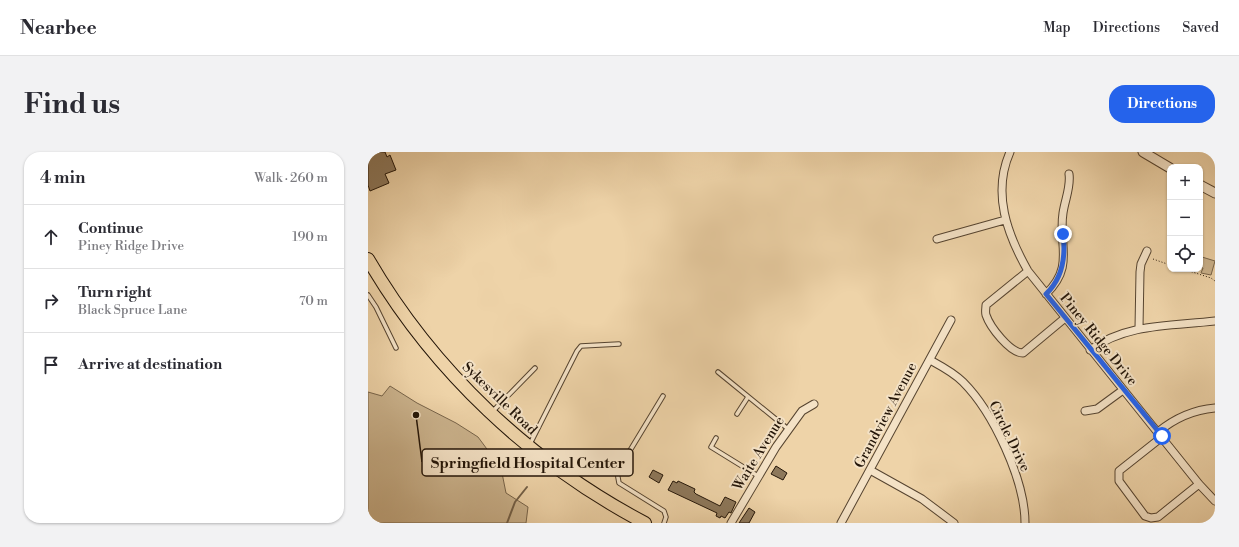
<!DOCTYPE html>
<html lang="en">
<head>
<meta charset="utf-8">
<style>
  body { margin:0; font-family:"Libre Bodoni",serif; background:#f2f2f3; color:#2b2b33 }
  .controls { position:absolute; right:12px; top:12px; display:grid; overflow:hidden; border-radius:8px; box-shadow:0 1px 3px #0004 }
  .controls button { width:36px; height:36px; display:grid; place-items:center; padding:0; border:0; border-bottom:1px solid #e1e1e2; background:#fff; color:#2b2b33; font:20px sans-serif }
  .stop { position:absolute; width:12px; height:12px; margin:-9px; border:3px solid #2563eb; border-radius:50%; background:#fff }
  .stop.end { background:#2563eb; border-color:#fff; box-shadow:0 1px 4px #0008 }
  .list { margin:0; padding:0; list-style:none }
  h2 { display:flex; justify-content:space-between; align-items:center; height:52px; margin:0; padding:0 16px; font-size:17px }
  h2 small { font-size:13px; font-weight:400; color:#7c7c81 }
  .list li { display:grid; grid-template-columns:26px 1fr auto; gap:12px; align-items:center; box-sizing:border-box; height:64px; padding:0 16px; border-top:1px solid #e1e1e2 }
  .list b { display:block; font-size:15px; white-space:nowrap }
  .list p { margin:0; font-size:13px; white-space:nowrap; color:#7c7c81 }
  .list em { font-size:13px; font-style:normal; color:#7c7c81 }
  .icon { flex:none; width:22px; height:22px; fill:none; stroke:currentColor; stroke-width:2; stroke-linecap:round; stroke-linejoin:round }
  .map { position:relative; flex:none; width:847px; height:371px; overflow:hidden; border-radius:16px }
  header { display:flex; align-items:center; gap:24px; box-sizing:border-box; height:56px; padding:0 20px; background:#fff; border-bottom:1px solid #e1e1e2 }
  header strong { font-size:19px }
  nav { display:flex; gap:22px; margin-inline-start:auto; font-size:14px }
  .intro { display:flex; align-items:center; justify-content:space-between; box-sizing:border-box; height:96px; padding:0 24px }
  h1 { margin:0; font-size:28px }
  .button { padding:10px 18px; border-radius:16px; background:#2563eb; color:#fff; font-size:14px; font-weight:700 }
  main { display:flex; gap:24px; padding:0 24px }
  aside { flex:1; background:#fff; border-radius:16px; box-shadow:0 1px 3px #0004 }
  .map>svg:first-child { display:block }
</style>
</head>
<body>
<header>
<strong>Nearbee</strong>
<nav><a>Map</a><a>Directions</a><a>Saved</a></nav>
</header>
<div class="intro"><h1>Find us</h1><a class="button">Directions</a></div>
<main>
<aside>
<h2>4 min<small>Walk · 260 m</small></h2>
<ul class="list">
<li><svg class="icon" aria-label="ahead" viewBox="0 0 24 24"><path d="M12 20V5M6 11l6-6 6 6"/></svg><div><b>Continue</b><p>Piney Ridge Drive</p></div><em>190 m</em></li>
<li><svg class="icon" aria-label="right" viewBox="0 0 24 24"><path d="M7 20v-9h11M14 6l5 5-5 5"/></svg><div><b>Turn right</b><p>Black Spruce Lane</p></div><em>70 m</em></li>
<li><svg class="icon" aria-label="arrive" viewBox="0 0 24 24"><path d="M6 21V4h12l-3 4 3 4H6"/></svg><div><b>Arrive at destination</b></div></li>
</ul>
</aside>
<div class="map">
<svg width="847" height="371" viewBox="0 0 847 371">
  <rect width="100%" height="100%" fill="#eed3a8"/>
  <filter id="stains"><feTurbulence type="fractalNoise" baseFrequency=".005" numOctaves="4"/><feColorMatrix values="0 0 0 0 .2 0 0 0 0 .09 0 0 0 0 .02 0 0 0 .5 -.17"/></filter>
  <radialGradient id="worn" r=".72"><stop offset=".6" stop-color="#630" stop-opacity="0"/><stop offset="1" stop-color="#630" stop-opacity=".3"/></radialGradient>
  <path fill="#cbb38d" stroke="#77644a" d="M834,105L847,109L843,123L833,121L835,116L832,115Z
    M22,234L49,251L88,271L110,285L133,316L138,341L160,355L158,371H0V240L14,244Z"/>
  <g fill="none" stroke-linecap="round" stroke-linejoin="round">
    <path stroke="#736048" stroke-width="2" d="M139,371L147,350L159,335"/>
  </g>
  <path fill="#8d785b" stroke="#231508" d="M0,0H17L19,5L22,3L28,18L17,22L21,31L2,39L0,33Z
    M408,314L419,321L415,328L403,322Z
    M285,318L295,323L291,331L281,325Z
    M305,329L309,331L310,329L327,337L326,340L328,342L352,354L357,345L368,350L363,361L361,360L357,366L353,364L352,366L348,364L349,361L300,338Z
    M381,356L387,360L381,371H371Z"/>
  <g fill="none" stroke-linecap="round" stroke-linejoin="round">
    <defs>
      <path id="service" d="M0,143L8,155L28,196
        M350,220L420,277
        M295,244L249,320L251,331L296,359L298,365L296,371
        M125,259L167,216
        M369,262L380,245
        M348,286L343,295L390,324
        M162,292L209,199L213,194L251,192"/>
      <path id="minor" d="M642,0C624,41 639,82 660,119L831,332L847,349
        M569,87L637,68
        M660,119L618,153C618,156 617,160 618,163C622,175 642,201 655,201L697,166
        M678,142C707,114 690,93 695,61C697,47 703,35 701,22
        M771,176L772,120L773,112L779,99
        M722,198C759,171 804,174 847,169
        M562,208C573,214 585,220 595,230C625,260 657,328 657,371
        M717,259L729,257L755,238
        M790,280C807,266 824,258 847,256
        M794,285L751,319V329L777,364L783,366L790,365L831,332
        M502,318L554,347L586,371
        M363,371L408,295L434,259L446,252
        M473,371L583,168"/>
      <path id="tertiary" d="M775,0L802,16
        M832,33L847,41"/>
      <path id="primary" d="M0,107C65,219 163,311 277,371"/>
    </defs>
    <use href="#service" stroke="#564430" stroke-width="5.5"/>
    <use href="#minor" stroke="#564430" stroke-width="9"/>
    <use href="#tertiary" stroke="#564430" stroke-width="11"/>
    <use href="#primary" stroke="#231508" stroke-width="14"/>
    <path stroke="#231508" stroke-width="1" stroke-dasharray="1 2" stroke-linecap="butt" d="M785,107L802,113
      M815,117L843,126L847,129"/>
    <use href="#service" stroke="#f4e2c6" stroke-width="3.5"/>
    <use href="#minor" stroke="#f4e2c6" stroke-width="7"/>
    <use href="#tertiary" stroke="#f4e2c6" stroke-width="9"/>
    <use href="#primary" stroke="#eed3a8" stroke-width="12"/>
  </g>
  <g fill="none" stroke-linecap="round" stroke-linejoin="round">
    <path stroke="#2563eb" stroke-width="5" d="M695,82C698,105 695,126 678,142L794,284"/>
  </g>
  <g text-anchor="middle" stroke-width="4" stroke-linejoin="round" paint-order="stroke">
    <g font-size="14" fill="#231508" stroke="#f4e2c6">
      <text transform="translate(731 187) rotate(51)" y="5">Piney Ridge Drive</text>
      <text transform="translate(132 246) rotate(44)" y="5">Sykesville Road</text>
      <text transform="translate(517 263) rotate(-62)" y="5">Grandview Avenue</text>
      <text transform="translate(642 284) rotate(64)" y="5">Circle Drive</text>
      <text transform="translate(390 301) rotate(-58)" y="5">Waite Avenue</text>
    </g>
  </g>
  <path fill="none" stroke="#231508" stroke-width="1.5" d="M48 263L54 310"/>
  <circle fill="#231508" stroke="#f4e2c6" stroke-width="1.5" cx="48" cy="263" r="4"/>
  <rect fill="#f4e2c6" stroke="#231508" stroke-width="1.5" x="54" y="297" width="211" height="27" rx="4"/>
  <g font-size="15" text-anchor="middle" font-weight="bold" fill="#231508">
    <text x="160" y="316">Springfield Hospital Center</text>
  </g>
  <rect width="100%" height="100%" filter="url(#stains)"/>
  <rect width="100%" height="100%" fill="url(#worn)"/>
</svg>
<div class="controls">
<button>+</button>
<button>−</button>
<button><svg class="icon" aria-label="locate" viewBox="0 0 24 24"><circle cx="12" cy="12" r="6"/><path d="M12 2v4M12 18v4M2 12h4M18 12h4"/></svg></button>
</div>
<div class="stop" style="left:794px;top:284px"></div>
<div class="stop end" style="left:695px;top:82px"></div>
</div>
</main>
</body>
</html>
